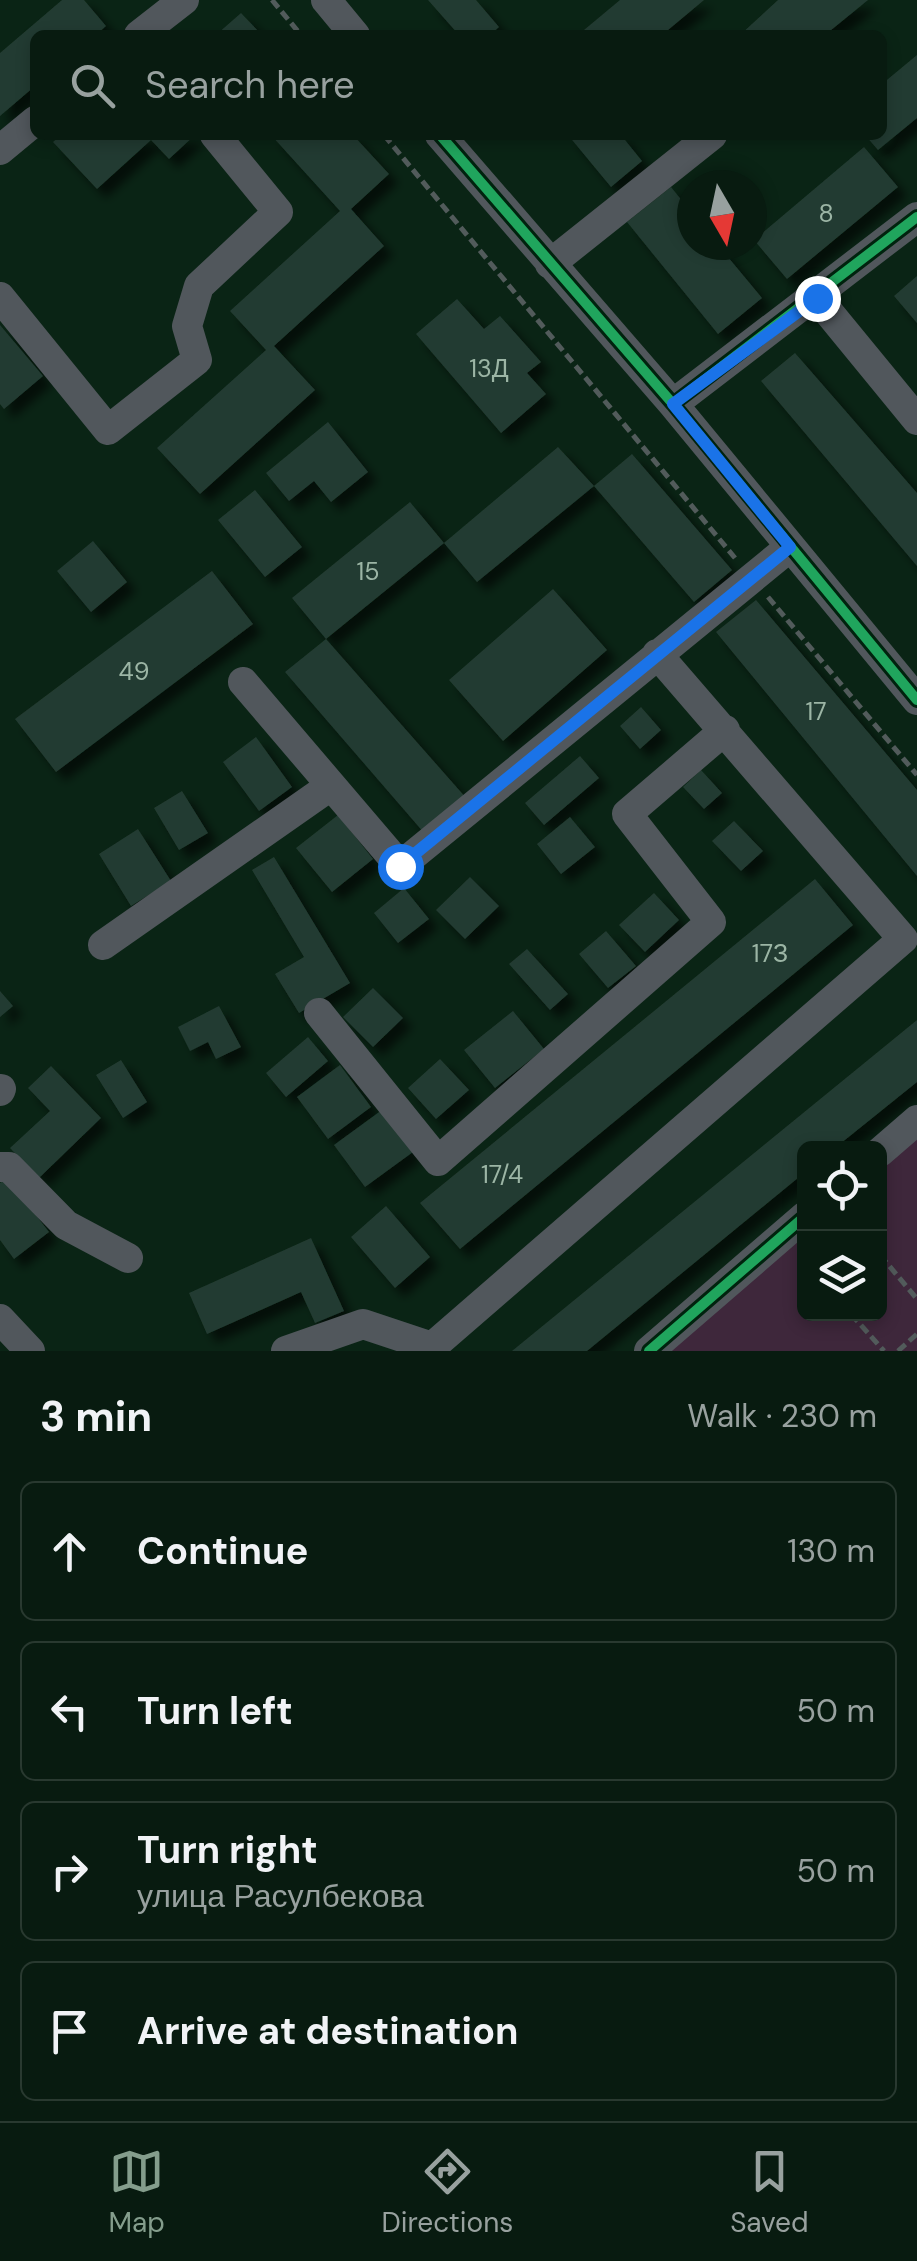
<!DOCTYPE html>
<html lang="en">
<head>
<meta charset="utf-8">
<style>
  body { margin:0; font-family:"DM Sans",sans-serif; background:#112419; color:#f1f3f6 }
  .controls { position:absolute; right:30px; bottom:30px; display:grid; overflow:hidden; border-radius:15px; box-shadow:0 5px 15px #0003 }
  .controls button { width:90px; height:90px; display:grid; place-items:center; padding:0; border:0; border-bottom:2px solid #293930; background:#081b10; color:#f1f3f6; font:50px sans-serif }
  .compass { position:absolute; left:677px; top:170px; width:90px; height:90px; border-radius:50%; background:#081b10; box-shadow:0 5px 15px #0003; rotate:171deg }
  .stop { position:absolute; width:30px; height:30px; margin:-22px; border:8px solid #1a73e8; border-radius:50%; background:#fff }
  .stop.end { background:#1a73e8; border-color:#fff; box-shadow:0 2px 10px #0008 }
  .list { margin:0; padding:0; list-style:none }
  h2 { display:flex; justify-content:space-between; align-items:center; height:130px; margin:0; padding:0 40px; font-size:42px }
  h2 small { font-size:32px; font-weight:400; color:#98a19f }
  .list li { display:grid; grid-template-columns:65px 1fr auto; gap:30px; align-items:center; box-sizing:border-box; height:140px; margin:0 20px 20px; padding:0 20px; border:2px solid #293930; border-radius:15px }
  .list b { display:block; font-size:38px; white-space:nowrap }
  .list p { margin:0; font-size:32px; white-space:nowrap; color:#98a19f }
  .list em { font-size:32px; font-style:normal; color:#98a19f }
  .icon { flex:none; width:55px; height:55px; fill:none; stroke:currentColor; stroke-width:2; stroke-linecap:round; stroke-linejoin:round }
  .map { position:relative; flex:none; width:917px; height:1351px; overflow:hidden }
  .search { position:absolute; background:#081b10; box-shadow:0 5px 15px #0003; left:30px; right:30px; top:30px; height:110px; display:flex; align-items:center; gap:25px; box-sizing:border-box; padding:0 35px; border-radius:15px; color:#98a19f; font-size:38px }
  .sheet { height:770px; background:#081b10 }
  nav { display:flex; justify-content:space-around; align-items:center; box-sizing:border-box; height:140px; border-top:2px solid #293930; background:#081b10; font-size:28px; color:#98a19f }
  nav a { display:grid; justify-items:center; gap:5px }
  nav .on { color:#849d8c }
  .map>svg:first-child { display:block }
</style>
</head>
<body>
<div class="map">
<svg width="917" height="1351" viewBox="0 0 917 1351">
  <defs>
    <filter id="shadow"><feDropShadow dx="9" dy="9" stdDeviation="5" flood-color="#0009"/></filter>
  </defs>
  <rect width="100%" height="100%" fill="#0a2415"/>
  <path fill="#3e273b" d="M917,1113V1351H648L804,1213V1314H880V1148Z"/>
  <path fill="#233b31" filter="url(#shadow)" d="M62,0H84L106,26L96,35H35V86L0,116V53Z
    M428,0H476L499,27L490,35H459Z
    M620,0H704L662,35H578Z
    M778,0H868L825,35H740Z
    M241,13L262,35H216Z
    M917,55V118L878,150L865,135H882V84Z
    M61,135H195L169,159L151,140L97,189L53,142Z
    M271,135H353L389,174L351,209L384,246L274,346L315,390L200,494L157,448L266,350L230,311L340,211Z
    M568,135H621L642,161L611,187Z
    M864,147L898,187L787,279L754,240Z
    M671,187L692,213V245H718L762,298L718,334L627,222Z
    M917,276V323L894,296Z
    M457,299L484,329L500,316L541,362L527,373L546,394L501,433L416,334Z
    M0,325L43,376L4,409L0,404Z
    M795,353L917,493V566L761,381Z
    M328,422L368,472L331,502L314,481L289,501L266,473Z
    M558,447L594,486L477,582L444,543Z
    M632,454L732,570L694,602L594,486Z
    M255,490L302,547L265,577L218,520Z
    M410,502L444,543L326,639L292,598Z
    M93,541L127,582L91,612L57,571Z
    M212,571L253,624L56,772L15,719Z
    M553,589L607,650L503,741L449,680Z
    M756,600L917,790V876L716,632Z
    M326,639L467,799L425,834L285,672Z
    M641,707L661,730L640,749L620,726Z
    M256,737L292,787L259,811L223,762Z
    M580,756L599,778L544,825L525,803Z
    M701,770L722,793L704,809L683,787Z
    M182,791L208,833L179,850L154,808Z
    M338,815L373,859L332,892L296,848Z
    M570,817L595,847L561,874L537,844Z
    M734,821L763,851L741,871L712,841Z
    M138,829L171,881L131,906L99,854Z
    M274,857L350,983L299,1013L275,974L304,957L252,870Z
    M470,877L499,906L465,939L436,910Z
    M815,879L853,925L460,1249L420,1203Z
    M404,888L429,919L398,943L374,913Z
    M654,893L679,920L645,952L619,925Z
    M606,931L636,966L608,988L579,954Z
    M527,949L568,994L550,1010L509,964Z
    M373,988L403,1018L373,1047L343,1017Z
    M0,991L13,1006L0,1017Z
    M219,1006L241,1047L216,1059L208,1042L190,1051L178,1027Z
    M513,1011L544,1049L495,1088L464,1050Z
    M917,1020V1082L835,1148H804V1173L587,1351H512Z
    M308,1037L328,1061L286,1097L266,1073Z
    M440,1059L469,1090L436,1119L408,1088Z
    M121,1060L147,1102L123,1118L96,1075Z
    M340,1065L371,1107L328,1139L297,1097Z
    M51,1066L101,1118L39,1178L10,1148L50,1111L28,1088Z
    M382,1110L413,1152L365,1187L334,1145Z
    M7,1178L49,1232L14,1259L0,1240V1183Z
    M386,1206L430,1257L395,1288L351,1237Z
    M311,1238L344,1311L315,1323L301,1292L207,1334L189,1293Z"/>
  <g fill="none" stroke-linecap="round" stroke-linejoin="round">
    <path stroke="#525b5b" stroke-width="5" stroke-dasharray="10 5" stroke-linecap="butt" d="M272,0L301,35
      M384,135L735,558
      M768,597L917,775
      M880,1255L917,1299
      M851,1314L884,1351
      M898,1351L917,1334"/>
    <path stroke="#51575c" stroke-width="30" d="M326,0L355,35
      M139,35L184,0
      M440,135L673,404L917,700
      M0,150L35,121
      M550,264L712,135
      M0,297L108,430L197,360L187,326L199,286L278,212L215,135
      M817,298L917,420
      M673,404L917,217
      M243,682L400,866L790,547
      M103,945L329,787
      M319,1013L438,1161L711,922L627,814L725,730
      M0,1091L1,1089
      M880,1152L917,1120
      M0,1167H9L66,1225L128,1258
      M0,1319L30,1351
      M286,1351L363,1324L432,1347L903,939L657,654
      M649,1351L804,1217"/>
    <defs>
      <path id="cycleway" d="M440,135L673,404L917,700
        M673,404L917,217
        M649,1351L804,1217"/>
    </defs>
    <use href="#cycleway" stroke="#00230e" stroke-width="16"/>
    <use href="#cycleway" stroke="#20a55d" stroke-width="10"/>
  </g>
  <g fill="none" stroke-linecap="round" stroke-linejoin="round">
    <path stroke="#1a73e8" stroke-width="12" d="M400,866L790,547L673,404L817,298"/>
  </g>
  <g text-anchor="middle" stroke-width="9" stroke-linejoin="round" paint-order="stroke">
    <g font-size="25" fill="#9cb5a5">
      <text x="826" y="222">8</text>
      <text x="489" y="377">13Д</text>
      <text x="368" y="580">15</text>
      <text x="134" y="680">49</text>
      <text x="816" y="720">17</text>
      <text x="770" y="962">17З</text>
      <text x="502" y="1183">17/4</text>
    </g>
  </g>
</svg>
<div class="controls">
<button><svg class="icon" aria-label="locate" viewBox="0 0 24 24"><circle cx="12" cy="12" r="6"/><path d="M12 2v4M12 18v4M2 12h4M18 12h4"/></svg></button>
<button><svg class="icon" aria-label="layers" viewBox="0 0 24 24"><path d="M12 4l9 5-9 5-9-5zM3 14l9 5 9-5"/></svg></button>
</div>
<svg class="compass" viewBox="-18 -18 36 36"><path d="M0-13l5 13h-10z" fill="#e53935"/><path d="M0 13l5-13h-10z" fill="#98a19f"/></svg>
<div class="stop" style="left:400px;top:866px"></div>
<div class="stop end" style="left:817px;top:298px"></div>
<div class="search"><svg class="icon" aria-label="search" viewBox="0 0 24 24"><circle cx="10" cy="10" r="6"/><path d="M15 15l6 6"/></svg>Search here</div>
</div>
<section class="sheet">
<h2>3 min<small>Walk · 230 m</small></h2>
<ul class="list">
<li><svg class="icon" aria-label="ahead" viewBox="0 0 24 24"><path d="M12 20V5M6 11l6-6 6 6"/></svg><div><b>Continue</b></div><em>130 m</em></li>
<li><svg class="icon" aria-label="left" viewBox="0 0 24 24"><path d="M17 20v-9H6M10 6l-5 5 5 5"/></svg><div><b>Turn left</b></div><em>50 m</em></li>
<li><svg class="icon" aria-label="right" viewBox="0 0 24 24"><path d="M7 20v-9h11M14 6l5 5-5 5"/></svg><div><b>Turn right</b><p>улица Расулбекова</p></div><em>50 m</em></li>
<li><svg class="icon" aria-label="arrive" viewBox="0 0 24 24"><path d="M6 21V4h12l-3 4 3 4H6"/></svg><div><b>Arrive at destination</b></div></li>
</ul>
</section>
<nav>
<a class="on"><svg class="icon" aria-label="map" viewBox="0 0 24 24"><path d="M3 6l6-2 6 2 6-2v14l-6 2-6-2-6 2zM9 4v14M15 6v14"/></svg>Map</a>
<a><svg class="icon" aria-label="directions" viewBox="0 0 24 24"><path d="M12 3l9 9-9 9-9-9zM9 14v-3h6M13 9l2 2-2 2"/></svg>Directions</a>
<a><svg class="icon" aria-label="saved" viewBox="0 0 24 24"><path d="M7 4h10v16l-5-4-5 4z"/></svg>Saved</a>
</nav>
</body>
</html>
